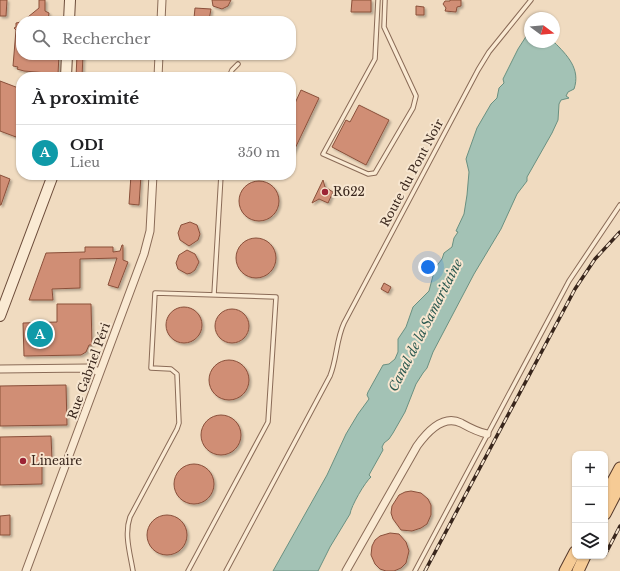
<!DOCTYPE html>
<html lang="fr">
<head>
<meta charset="utf-8">
<style>
  body { margin:0; font-family:"Libre Baskerville",serif; background:#f2f2f2; color:#202124 }
  .controls { position:absolute; right:12px; bottom:12px; display:grid; overflow:hidden; border-radius:8px; box-shadow:0 1px 3px #0004 }
  .controls button { width:36px; height:36px; display:grid; place-items:center; padding:0; border:0; border-bottom:1px solid #e0e0e0; background:#fff; color:#202124; font:20px sans-serif }
  .compass { position:absolute; left:524px; top:12px; width:36px; height:36px; border-radius:50%; background:#fff; box-shadow:0 1px 3px #0004; rotate:106deg }
  .you { position:absolute; left:428px; top:267px; width:14px; height:14px; margin:-10px; border:3px solid #fff; border-radius:50%; background:#1a73e8; box-shadow:0 0 0 6px #1a73e833 }
  .badge { display:grid; place-items:center; width:26px; height:26px; border-radius:50%; background:#d93025; color:#fff; font-size:13px; font-weight:700 }
  .pin { position:absolute; translate:-50% -50%; border:2px solid #fff; box-shadow:0 1px 4px #0006 }
  .list { margin:0; padding:0; list-style:none }
  h2 { display:flex; justify-content:space-between; align-items:center; height:52px; margin:0; padding:0 16px; font-size:17px }
  h2 small { font-size:13px; font-weight:400; color:#757577 }
  .list li { display:grid; grid-template-columns:26px 1fr auto; gap:12px; align-items:center; box-sizing:border-box; height:56px; padding:0 16px; border-top:1px solid #e0e0e0 }
  .list b { display:block; font-size:15px; white-space:nowrap }
  .list p { margin:0; font-size:13px; white-space:nowrap; color:#757577 }
  .list em { font-size:13px; font-style:normal; color:#757577 }
  .icon { flex:none; width:22px; height:22px; fill:none; stroke:currentColor; stroke-width:2; stroke-linecap:round; stroke-linejoin:round }
  .map { position:relative; flex:none; width:620px; height:571px; overflow:hidden }
  .search { position:absolute; background:#fff; box-shadow:0 1px 3px #0004; left:16px; top:16px; width:280px; height:44px; display:flex; align-items:center; gap:10px; box-sizing:border-box; padding:0 14px; border-radius:16px; color:#757577; font-size:15px }
  .panel { position:absolute; background:#fff; box-shadow:0 1px 3px #0004; left:16px; top:72px; width:280px; height:108px; border-radius:16px }
  .map>svg:first-child { display:block }
</style>
</head>
<body>
<div class="map">
<svg width="620" height="571" viewBox="0 0 620 571">
  <defs>
    <filter id="shadow"><feDropShadow dx="2" dy="2" stdDeviation="1" flood-color="#0004"/></filter>
  </defs>
  <rect width="100%" height="100%" fill="#f0dbc0"/>
  <path fill="#a3c2b5" stroke="#6a9081" d="M530,34V42H541L548,47L549,42H554C567,55 581,69 574,89L568,92L566,96L569,98L561,100L559,104L558,120L552,133L531,170L527,177V181L517,194L501,229L474,274L433,352L427,368L423,373L416,384L405,412L393,433L389,439L384,443L382,447L383,450L369,475L371,477C365,482 351,506 350,514L330,547L318,571H273L327,475L346,434L358,414L369,399L367,395L368,392L383,365L389,364L395,359L398,352V339L406,327L413,307L429,291L435,268L442,259L444,253L452,247L454,238L458,232L456,231L464,214L467,195L469,172L466,159L467,156L477,128L491,104L497,98L499,88L504,83L503,79L518,49L527,35Z"/>
  <path fill="#d08e74" stroke="#8a503b" filter="url(#shadow)" d="M0,0H7L6,16H0Z
    M39,0H45V11L49,13L48,21H23L39,8Z
    M212,0H231L228,6L222,9L213,6Z
    M352,0H371V12H351Z
    M450,0H461V6L457,7L456,12L445,11L446,8L443,4L445,1H450Z
    M416,6L424,7V15H416Z
    M195,8L211,9L209,20L206,19L204,20H197L194,18Z
    M21,22V55H59L58,74L24,71L17,69L18,67L13,66L16,30L14,28L16,27V23Z
    M77,55H83L82,77H76Z
    M0,81L21,89V128L19,127L16,137L0,131Z
    M301,90L319,98L291,157V112Z
    M359,105L389,120L366,165L332,147L346,120L350,122Z
    M0,175L10,179L1,205H0Z
    M131,175H141L139,205L129,204Z
    M323,180L325,187L333,192L328,203L319,199L312,203Z
    M239 201a20 20 0 1 1 40 0a20 20 0 1 1-40 0Z
    M190,222L197,225L200,234L198,240L189,246L180,240L178,233L181,225Z
    M236 258a20 20 0 1 1 40 0a20 20 0 1 1-40 0Z
    M122,245H123V260L128,262L118,288L108,285L117,258L80,259V288L52,289L53,300H29L46,253L85,252V247H113V252L120,251Z
    M187,250L195,254L199,262L195,270L191,273L187,274L178,269L176,263L179,255Z
    M384,283L391,287L388,293L381,289Z
    M57,304H91L92,345H89L86,352L81,355L24,356L23,323L57,322Z
    M166 325a18 18 0 1 1 36 0a18 18 0 1 1-36 0Z
    M215 326a17 17 0 1 1 34 0a17 17 0 1 1-34 0Z
    M209 380a20 20 0 1 1 40 0a20 20 0 1 1-40 0Z
    M66,385L67,425L0,426V386Z
    M201 435a20 20 0 1 1 40 0a20 20 0 1 1-40 0Z
    M51,436L52,460L42,461V484L0,485V437Z
    M174 484a20 20 0 1 1 40 0a20 20 0 1 1-40 0Z
    M411,491L421,493L428,499L431,505V515L427,524L421,528L412,531L401,530L393,519L391,513L392,506L399,495L405,492Z
    M147 535a20 20 0 1 1 40 0a20 20 0 1 1-40 0Z
    M10,515V535H0V516Z
    M390,533L399,534L406,542L409,551L406,563L401,568L394,571H386L380,569L375,564L371,555L372,546L375,540L380,536Z"/>
  <g fill="none" stroke-linecap="round" stroke-linejoin="round">
    <defs>
      <path id="lane" d="M378,0L375,59L323,154L368,174L375,173L413,108L416,96L384,27L385,0
        M229,77L232,70L238,64
        M214,295L221,175
        M133,571C130,553 124,534 130,517L177,429L179,423L177,374L171,369L151,368L155,293L276,297L268,422L188,571
        M226,571L330,376C337,359 336,340 344,323L478,70L489,52L531,0
        M415,571L569,281L620,205"/>
      <path id="street" d="M161,21L162,0
        M158,77L159,55
        M0,369L88,368L100,372
        M26,571L144,254L150,231L153,175
        M346,571L417,446C427,432 443,414 461,423C470,428 477,432 487,434"/>
      <path id="secondary" d="M69,21L70,0
        M66,77L67,55
        M0,316L53,175"/>
      <path id="primary" d="M605,496L620,468
        M605,514L620,485
        M565,571L575,552
        M578,571L585,556"/>
    </defs>
    <use href="#lane" stroke="#8a6b57" stroke-width="5.5"/>
    <use href="#street" stroke="#8a6b57" stroke-width="9"/>
    <use href="#secondary" stroke="#6c4c3a" stroke-width="12"/>
    <use href="#primary" stroke="#573a2c" stroke-width="13"/>
    <use href="#lane" stroke="#faead3" stroke-width="3.5"/>
    <use href="#street" stroke="#faead3" stroke-width="7"/>
    <use href="#secondary" stroke="#faead3" stroke-width="10"/>
    <use href="#primary" stroke="#f6cb95" stroke-width="11"/>
    <defs>
      <path id="rail" d="M605,555L620,526
        M425,571L575,289L595,259L620,232"/>
    </defs>
    <use href="#rail" stroke="#39261c" stroke-width="3.5"/>
    <use href="#rail" stroke="#f7e6d0" stroke-width="2" stroke-dasharray="6" stroke-linecap="butt"/>
  </g>
  <g fill="#9c2435" stroke="#f7e6d0" stroke-width="1.5">
    <circle cx="325" cy="192" r="4"/>
    <circle cx="23" cy="461" r="4"/>
  </g>
  <g text-anchor="middle" stroke-width="4" stroke-linejoin="round" paint-order="stroke">
    <g font-size="12" fill="#39261c" stroke="#f7e6d0">
      <text transform="translate(412 173) rotate(-62)" y="4">Route du Pont Noir</text>
      <text transform="translate(89 371) rotate(-70)" y="4">Rue Gabriel Péri</text>
    </g>
    <g font-size="12" fill="#39261c" stroke="#f7e6d0" text-anchor="start">
      <text x="333" y="196">R622</text>
      <text x="31" y="465">Lineaire</text>
    </g>
    <g font-size="13" font-style="italic" fill="#2b5950" stroke="#f7e6d0">
      <text transform="translate(425 325) rotate(-63)" y="5">Canal de la Samaritaine</text>
    </g>
  </g>
</svg>
<div class="controls">
<button>+</button>
<button>−</button>
<button><svg class="icon" aria-label="layers" viewBox="0 0 24 24"><path d="M12 4l9 5-9 5-9-5zM3 14l9 5 9-5"/></svg></button>
</div>
<svg class="compass" viewBox="-18 -18 36 36"><path d="M0-13l5 13h-10z" fill="#e53935"/><path d="M0 13l5-13h-10z" fill="#757577"/></svg>
<div class="you"></div>
<div class="pin badge" style="left:40px;top:334px;background:#0f9aa8">A</div>
<div class="search"><svg class="icon" aria-label="search" viewBox="0 0 24 24"><circle cx="10" cy="10" r="6"/><path d="M15 15l6 6"/></svg>Rechercher</div>
<section class="panel">
<h2>À proximité<small></small></h2>
<ul class="list">
<li><span class="badge" style="background:#0f9aa8">A</span><div><b>ODI</b><p>Lieu</p></div><em>350 m</em></li>
</ul>
</section>
</div>
</body>
</html>
